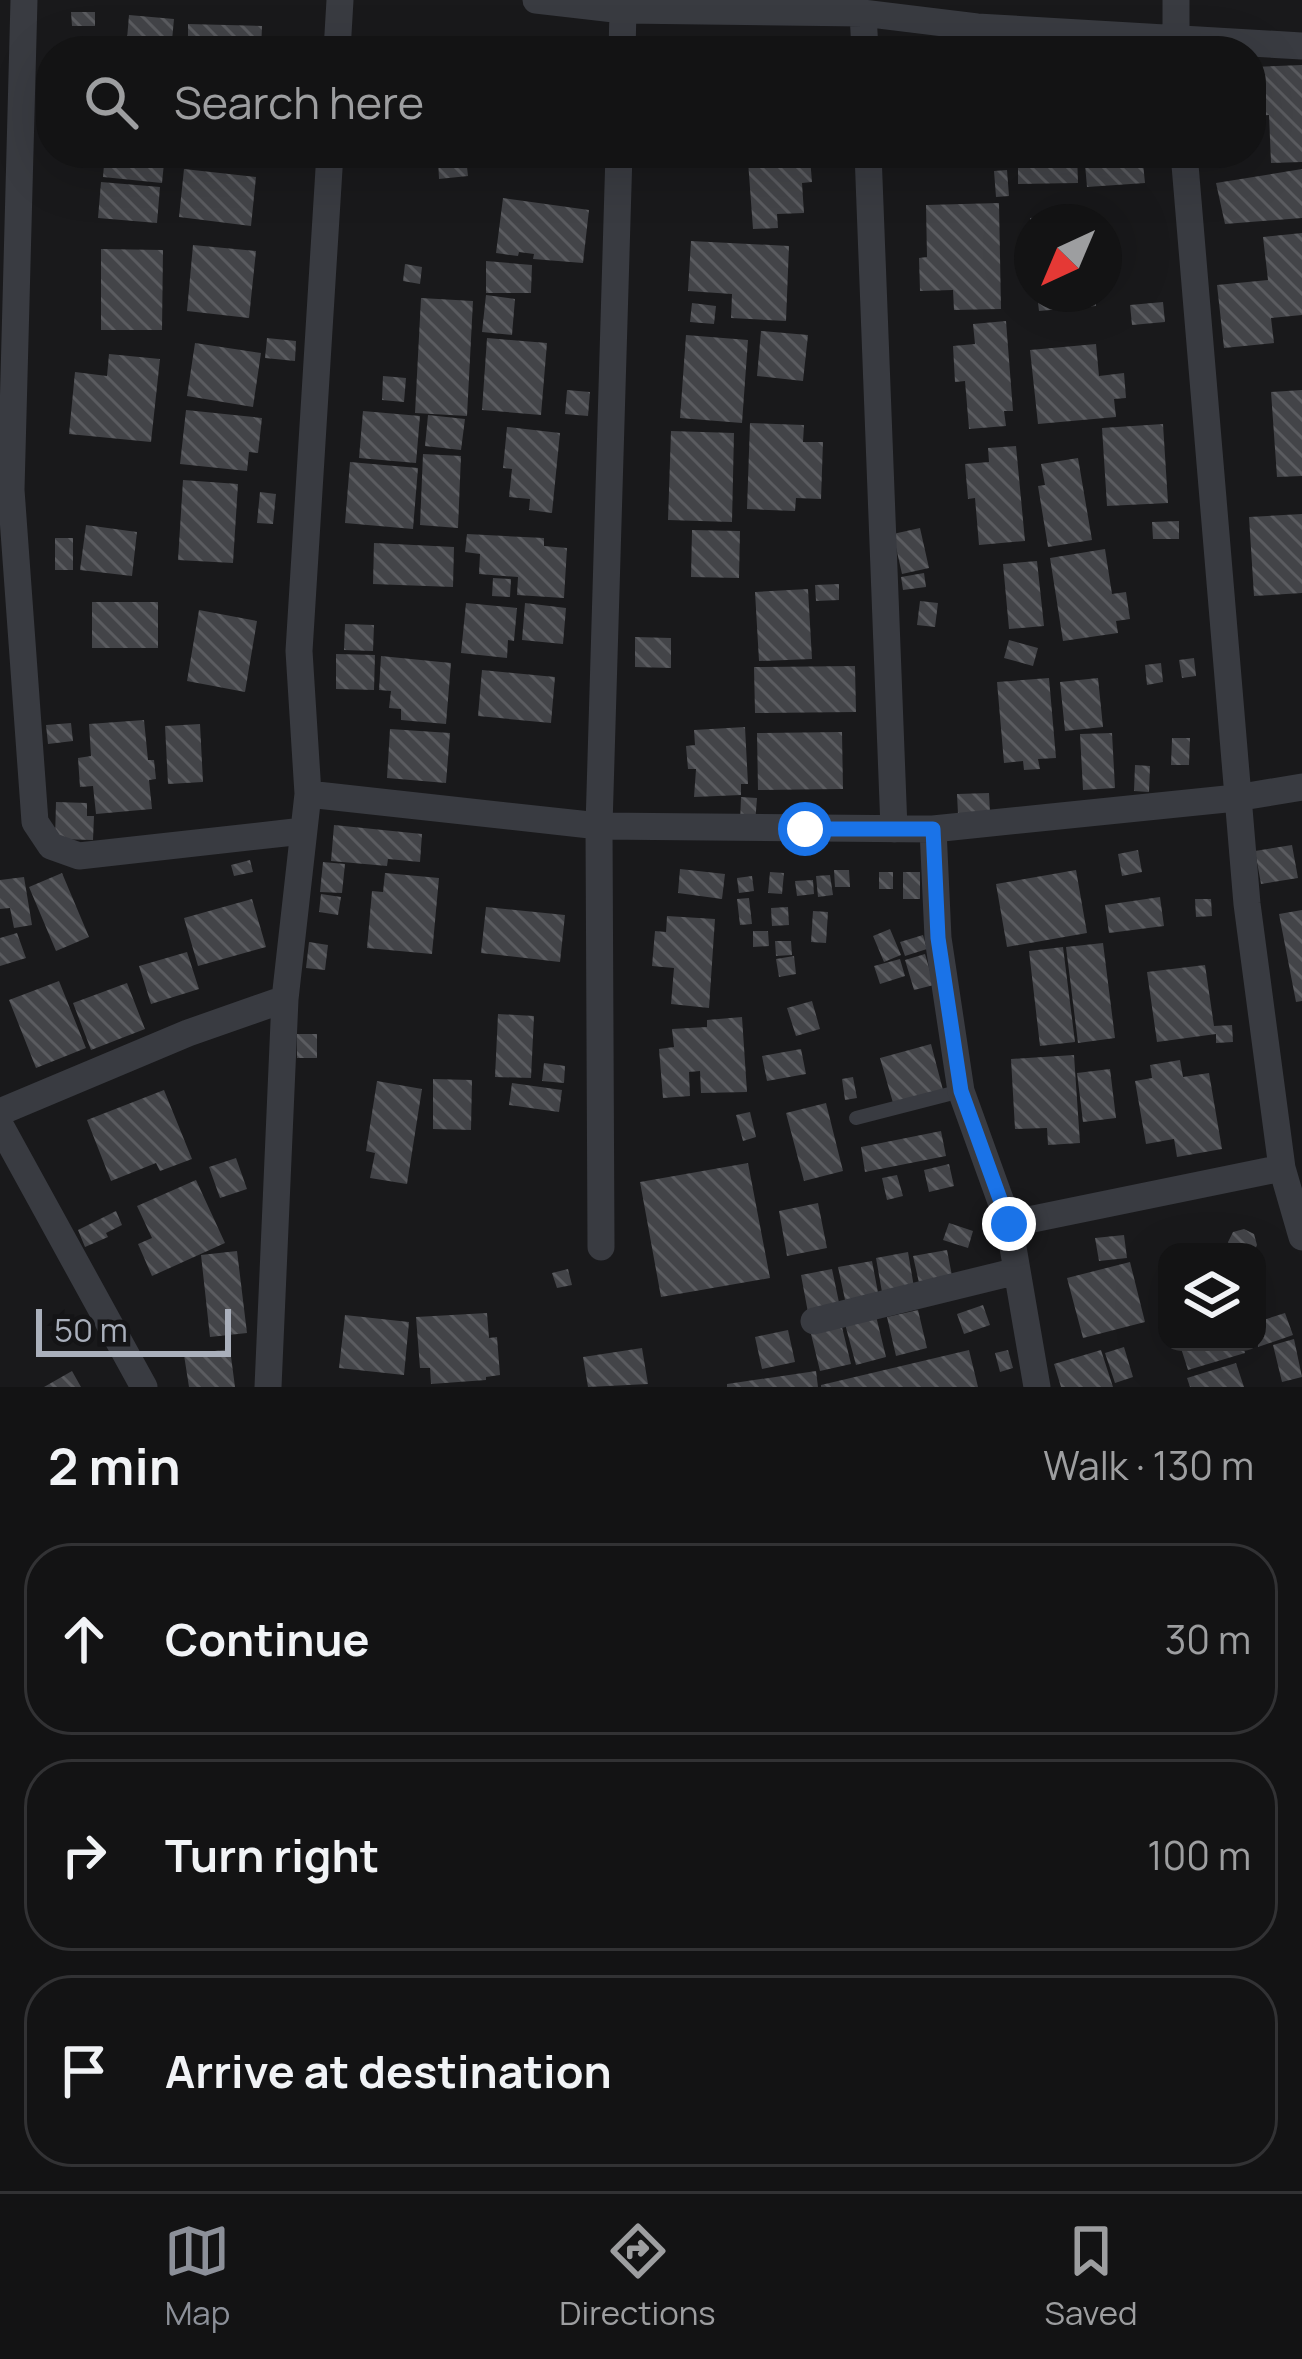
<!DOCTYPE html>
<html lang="en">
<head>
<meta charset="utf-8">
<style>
  body { margin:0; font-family:Manrope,sans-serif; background:#202022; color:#f1f3f6 }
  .controls { position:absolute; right:36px; bottom:36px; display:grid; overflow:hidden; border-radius:24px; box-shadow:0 12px 48px #0002 }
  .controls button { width:108px; height:108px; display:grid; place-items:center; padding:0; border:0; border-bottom:3px solid #323234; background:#131314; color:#f1f3f6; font:60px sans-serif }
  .compass { position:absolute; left:1014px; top:204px; width:108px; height:108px; border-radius:50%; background:#131314; box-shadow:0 12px 48px #0002; rotate:224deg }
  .scale { position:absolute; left:36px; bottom:30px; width:195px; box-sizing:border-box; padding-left:12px; border:6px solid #aab0bc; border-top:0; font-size:33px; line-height:42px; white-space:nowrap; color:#aab0bc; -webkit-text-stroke:9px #141416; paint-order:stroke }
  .stop { position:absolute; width:36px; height:36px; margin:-27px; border:9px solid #1a73e8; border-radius:50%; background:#fff }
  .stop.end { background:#1a73e8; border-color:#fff; box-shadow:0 3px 12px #0008 }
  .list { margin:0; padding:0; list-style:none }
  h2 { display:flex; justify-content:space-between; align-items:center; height:156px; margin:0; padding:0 48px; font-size:51px }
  h2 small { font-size:39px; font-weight:400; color:#9d9ea0 }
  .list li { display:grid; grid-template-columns:78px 1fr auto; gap:36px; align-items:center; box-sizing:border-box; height:192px; margin:0 24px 24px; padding:0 24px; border:3px solid #323234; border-radius:48px }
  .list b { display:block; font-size:45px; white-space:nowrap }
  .list em { font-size:39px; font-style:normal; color:#9d9ea0 }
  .icon { flex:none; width:66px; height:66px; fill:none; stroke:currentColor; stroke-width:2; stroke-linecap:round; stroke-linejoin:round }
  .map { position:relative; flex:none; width:1302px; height:1387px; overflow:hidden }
  .search { position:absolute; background:#131314; box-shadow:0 12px 48px #0002; left:36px; right:36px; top:36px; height:132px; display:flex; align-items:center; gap:30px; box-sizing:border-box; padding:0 42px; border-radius:48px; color:#9d9ea0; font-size:45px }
  .sheet { height:804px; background:#131314 }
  nav { display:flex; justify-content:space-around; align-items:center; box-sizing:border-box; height:168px; border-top:3px solid #323234; background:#131314; font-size:33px; color:#9d9ea0 }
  nav a { display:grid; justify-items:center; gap:6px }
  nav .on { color:#8c9099 }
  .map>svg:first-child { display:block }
</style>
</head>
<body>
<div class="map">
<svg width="1302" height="1387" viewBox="0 0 1302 1387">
  <defs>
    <pattern id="building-back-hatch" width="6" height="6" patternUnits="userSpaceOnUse" patternTransform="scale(3)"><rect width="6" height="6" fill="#434448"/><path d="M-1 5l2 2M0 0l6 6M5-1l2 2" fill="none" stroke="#5b5c60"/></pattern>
  </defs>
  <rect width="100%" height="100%" fill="#19191b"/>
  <path fill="url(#building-back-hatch)" d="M71,12H95V26H72Z
    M129,15L174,19L171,51H126Z
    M188,24L262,26L261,51H188Z
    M1302,65V162L1271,163L1269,115L1254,116L1252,67Z
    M105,153H165L162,183L103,177Z
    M184,153H256L255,165Z
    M1018,153H1077L1078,183L1018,184Z
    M1084,153H1142L1145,183L1087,187Z
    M466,158L468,176L439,179L438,160Z
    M810,158L812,182L802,183L804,213L777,214L778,228L753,229L748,161Z
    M184,169L256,177L251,226L179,217Z
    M1302,169V218L1225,224L1216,183Z
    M1007,170L1009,196L996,197L994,171Z
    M101,182L160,187L157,223L98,218Z
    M503,198L589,210L583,263L533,259L534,254L519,252L518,256L496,253Z
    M999,203L1001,309L954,310L953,290L920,291L919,258L927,257L926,205Z
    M1086,212L1087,222H1030V218Z
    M1302,233V315L1271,318L1274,343L1224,348L1217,285L1268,280L1263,237Z
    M691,241L789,246L786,321L731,318L732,294L688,291Z
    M193,245L256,251L249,318L187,311Z
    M101,249L163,250L162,330H101Z
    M486,261L532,265L531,293H486Z
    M405,264L422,267L420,284L403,281Z
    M1037,294H1095L1096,306L1039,311Z
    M486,295L515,299L512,335L482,332Z
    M421,298L473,301L467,416L415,413Z
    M1163,302L1165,322L1132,325L1130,305Z
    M692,303L716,306L714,324L690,322Z
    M1006,321L1013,411H1004L1006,426L969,429L965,381L955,382L953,346L975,344L973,324Z
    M761,331L808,335L803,381L757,376Z
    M686,335L748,340L742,423L680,418Z
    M267,338L296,341L295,361L265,358Z
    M487,338L547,343L541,415L482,410Z
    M195,343L261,353L253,407L187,396Z
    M1096,344L1099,376L1124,373L1126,398L1114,399L1116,417L1038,424L1030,350Z
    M109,354L160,359L151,442L69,434L75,372L107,376Z
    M383,376L406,378L404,402L382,400Z
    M567,390L590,392L588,416L565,414Z
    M1302,390V476L1277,477L1271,392Z
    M186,410L262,418L258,453L249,452L247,471L180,464Z
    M363,411L420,416L416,463L359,458Z
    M428,415L465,419L461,450L425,446Z
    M750,423L804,425L803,442H823L821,499L796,498L795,511L747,509Z
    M1163,424L1168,503L1107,506L1102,428Z
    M507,427L560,433L552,513L529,510L530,499L509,497L512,469L503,468Z
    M671,431L734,433L732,522L668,520Z
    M1016,446L1025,541L979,545L975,498L968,499L965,464L989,462L988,448Z
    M423,454L461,456L458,528L420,525Z
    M1078,458L1092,540L1048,547L1038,486L1045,485L1041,464Z
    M350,462L418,468L413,529L345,523Z
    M183,480L238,484L233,563L178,560Z
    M260,492L276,494L273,524L257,523Z
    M1302,514V593L1254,596L1249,517Z
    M1179,521V539H1153L1152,522Z
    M86,525L137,532L132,576L80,570Z
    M920,528L929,568L902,574L893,534Z
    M692,530L740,531L739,578L691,577Z
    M467,534L544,538V546L567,548L564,598L517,595L518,577L479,574L480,554L465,552Z
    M55,538H73V570H55Z
    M374,543L454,547L453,587L373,584Z
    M1105,549L1112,594L1126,592L1130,619L1116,621L1118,633L1063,641L1050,558Z
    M1037,561L1044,626L1009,629L1003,564Z
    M924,573L926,587L903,590L901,577Z
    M493,578L511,579L510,597L492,596Z
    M839,584V600L816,601L815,585Z
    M808,589L812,659L759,661L755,592Z
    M920,601L938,603L935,627L917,625Z
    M92,602H158V648H92Z
    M466,603L517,608L514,641L508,640L507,658L461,653Z
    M525,603L566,608L563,644L522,640Z
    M199,610L257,621L245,692L187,681Z
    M345,624L374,625L373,651L344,650Z
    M635,637L671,638V668L635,667Z
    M1009,640L1038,648L1033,666L1004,658Z
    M336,654L375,655L374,690L336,689Z
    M381,656L451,663L446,724L401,720V709L389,708L391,691L379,690Z
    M1194,658L1196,676L1182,678L1179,660Z
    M1161,663L1163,682L1147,685L1145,665Z
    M855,666L856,712L755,713L754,667Z
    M482,670L555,677L551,723L478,716Z
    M1049,678L1056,758L1038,759L1040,769L1024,770L1023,761L1004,763L997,682Z
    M1098,678L1103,727L1065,731L1060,682Z
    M144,720L148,760H154L156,779L149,780L152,809L96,814L93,786L80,787L78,758L91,756L89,724Z
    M71,723L73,741L48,744L46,725Z
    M200,724L203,782L168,784L165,726Z
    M745,727L748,784H741V795L694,797L696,769H688L686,746L695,745L694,730Z
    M390,729L450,733L446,783L387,778Z
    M842,732L843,789L758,790L757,733Z
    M1112,733L1115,788L1083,790L1080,734Z
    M1172,738H1190L1189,765H1171Z
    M1135,765L1150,766L1149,792L1134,791Z
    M989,793L990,812L958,814L957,794Z
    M741,797L757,798L755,824L740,823Z
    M56,802L87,803V816H94L93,840L55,839Z
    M334,825L422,834L420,862L388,859L387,866L331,861Z
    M1292,845L1298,878L1261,884L1255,851Z
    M1138,850L1142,872L1122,876L1118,854Z
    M250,860L253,872L234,876L231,865Z
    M323,862L345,864L342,893L320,892Z
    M680,869L725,874L722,899L678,893Z
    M834,870H849L850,887H835Z
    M1076,870L1087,933L1007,947L996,884Z
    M770,872L784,873L782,894L768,893Z
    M879,872H893V889H879Z
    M903,872H920V899H903Z
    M62,873L89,937L56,951L29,887Z
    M385,873L439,878L432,954L367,948L372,891L383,892Z
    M830,875L833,895L818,897L816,876Z
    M752,876L754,891L739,893L737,878Z
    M24,877L32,925L14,928L10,908L0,909V880Z
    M813,880L814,894L797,896L795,881Z
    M321,894L341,897L338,915L319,912Z
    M1160,897L1164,926L1109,933L1105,905Z
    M749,898L752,924L740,925L737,899Z
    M252,899L266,947L198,966L184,918Z
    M1195,899H1211L1212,916L1196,917Z
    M486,907L565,915L560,962L481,953Z
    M788,907L789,925L772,926L771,908Z
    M1302,910V1001L1296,1002L1279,914Z
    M813,911L828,912L826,943L811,942Z
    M667,916L715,919L709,1008L671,1004L674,968L652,966L655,931L666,932Z
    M890,929L901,955L884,962L873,936Z
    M753,931H768L769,946L753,947Z
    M17,933L26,958L0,966V938Z
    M923,935L927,949L905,956L900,942Z
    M775,941H791L792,955L776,956Z
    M309,942L328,945L325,970L306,968Z
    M1103,943L1115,1038L1078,1043L1066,947Z
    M1063,947L1075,1042L1040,1046L1029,951Z
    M187,952L199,989L151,1004L139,966Z
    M925,954L934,985L914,990L905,960Z
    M794,956L796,974L779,977L776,959Z
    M900,959L905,976L880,984L874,966Z
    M1205,965L1214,1026L1232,1025L1233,1042L1216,1043V1034L1157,1042L1147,972Z
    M59,981L86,1048L36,1068L9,1000Z
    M127,983L145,1029L91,1050L73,1003Z
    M812,1001L820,1029L796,1036L787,1008Z
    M498,1014L534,1016L531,1078L495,1077Z
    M742,1017L747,1092L701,1093L700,1071L689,1072L690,1096L663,1098L659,1049L674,1047L672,1029L707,1027V1020Z
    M297,1034H317V1058H297Z
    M931,1044L943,1090L893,1103L880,1058Z
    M801,1049L806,1074L767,1081L762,1056Z
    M1074,1055L1080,1143L1048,1145L1047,1128L1015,1129L1011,1059Z
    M1180,1060L1183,1077L1209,1073L1222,1149L1177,1157L1174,1139L1146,1144L1135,1081L1152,1078L1150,1065Z
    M544,1063L565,1066L564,1083L542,1081Z
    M1110,1069L1116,1118L1083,1122L1077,1073Z
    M853,1077L857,1098L845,1100L842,1079Z
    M433,1079L472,1080L471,1130L433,1129Z
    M377,1081L422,1089L407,1184L370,1178L375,1153L366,1151Z
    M512,1083L562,1090L559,1112L509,1105Z
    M164,1090L192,1159L160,1171L156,1163L111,1181L87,1120Z
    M826,1103L843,1171L804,1181L786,1113Z
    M750,1112L756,1137L743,1141L736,1115Z
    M941,1131L946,1156L865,1172L861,1147Z
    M236,1158L247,1189L220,1198L209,1167Z
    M748,1163L770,1278L661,1297L640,1182Z
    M949,1164L954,1186L929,1192L924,1170Z
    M897,1175L903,1196L887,1200L882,1178Z
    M196,1180L225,1243L152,1276L138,1244L152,1238L137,1206Z
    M818,1203L827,1248L787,1256L779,1211Z
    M116,1211L122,1225L106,1233L108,1237L85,1247L78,1230Z
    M949,1223L973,1231L968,1248L943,1240Z
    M1244,1229L1254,1234L1257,1245L1254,1252H1231L1228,1242L1233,1232Z
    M1124,1235L1127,1258L1099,1261L1095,1238Z
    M947,1250L954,1286L921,1292L913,1256Z
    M237,1251L247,1333L210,1337L201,1255Z
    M908,1252L915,1293L883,1298L876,1258Z
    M872,1261L880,1303L847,1309L838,1267Z
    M1130,1262L1145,1322L1083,1338L1067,1278Z
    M568,1269L572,1285L557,1288L552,1273Z
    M832,1269L841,1312L809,1318L801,1275Z
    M983,1305L990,1325L964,1334L957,1314Z
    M918,1310L927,1348L896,1356L887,1317Z
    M487,1313L489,1338L497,1337L500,1375L486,1377V1380L431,1384L430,1368H420L416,1317Z
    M1285,1313L1293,1335L1258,1347L1257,1322Z
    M345,1315L409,1322L404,1375L339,1368Z
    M876,1316L886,1357L856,1365L845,1324Z
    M842,1327L851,1364L820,1371L811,1334Z
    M788,1330L795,1362L762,1369L755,1337Z
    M1294,1339L1302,1377L1282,1382L1273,1345Z
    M1179,1342H1242L1245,1353L1188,1370Z
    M1124,1347L1133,1377L1115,1383L1105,1353Z
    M642,1348L648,1384L588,1387L583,1357Z
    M230,1349L235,1387H189L184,1355Z
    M969,1350L978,1387H821V1385Z
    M1008,1350L1013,1368L1000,1372L995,1353Z
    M1101,1350L1113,1387H1061L1054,1364Z
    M1236,1363L1244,1387H1190L1187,1378Z
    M72,1371L81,1387H44Z
    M816,1371L818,1387H727V1384Z"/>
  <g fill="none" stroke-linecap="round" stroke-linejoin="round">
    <path stroke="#393b41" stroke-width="14" d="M856,1118L961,1091"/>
    <path stroke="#393b41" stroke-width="27" d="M24,0L11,490L35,822L51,846L79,856L303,831
      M536,0L623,10L863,13L977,27L1302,46
      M863,13L865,51
      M337,51L340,0
      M622,51L623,10
      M1176,51V0
      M868,153L894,829
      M1184,153L1247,904L1282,1168L1302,1237
      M308,794L599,826L933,829L1236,798L1302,787
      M933,829L938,938L961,1091L1009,1224L1037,1387
      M0,1112L188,1033L285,999
      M0,1125L144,1387
      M1009,1224L1282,1168
      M601,1247L599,826L619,153
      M814,1321L1017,1271
      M268,1387L285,999L308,794L299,651L330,153"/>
  </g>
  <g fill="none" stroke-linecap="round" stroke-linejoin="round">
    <path stroke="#1a73e8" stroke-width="15" d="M805,829H933L938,938L961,1091L1009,1224"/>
  </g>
</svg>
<div class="controls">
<button><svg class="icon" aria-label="layers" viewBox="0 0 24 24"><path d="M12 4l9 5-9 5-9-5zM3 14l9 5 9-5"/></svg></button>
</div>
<svg class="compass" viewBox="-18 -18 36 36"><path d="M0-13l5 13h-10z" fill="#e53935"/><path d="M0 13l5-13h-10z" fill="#9d9ea0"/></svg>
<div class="scale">50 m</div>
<div class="stop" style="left:805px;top:829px"></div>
<div class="stop end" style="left:1009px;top:1224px"></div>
<div class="search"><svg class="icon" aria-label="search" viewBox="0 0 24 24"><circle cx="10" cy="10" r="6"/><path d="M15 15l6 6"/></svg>Search here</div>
</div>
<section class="sheet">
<h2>2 min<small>Walk · 130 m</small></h2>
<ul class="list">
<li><svg class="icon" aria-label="ahead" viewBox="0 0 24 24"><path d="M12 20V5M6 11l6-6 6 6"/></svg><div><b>Continue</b></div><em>30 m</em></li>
<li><svg class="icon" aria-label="right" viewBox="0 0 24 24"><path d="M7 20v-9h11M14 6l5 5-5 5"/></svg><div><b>Turn right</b></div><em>100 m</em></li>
<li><svg class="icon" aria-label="arrive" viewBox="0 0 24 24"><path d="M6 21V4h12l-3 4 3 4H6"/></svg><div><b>Arrive at destination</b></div></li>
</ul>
</section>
<nav>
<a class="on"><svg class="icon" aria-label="map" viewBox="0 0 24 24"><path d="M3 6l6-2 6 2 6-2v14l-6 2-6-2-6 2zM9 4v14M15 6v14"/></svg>Map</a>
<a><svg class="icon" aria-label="directions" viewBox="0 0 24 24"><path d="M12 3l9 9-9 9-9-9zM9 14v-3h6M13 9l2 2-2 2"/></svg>Directions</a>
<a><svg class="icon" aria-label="saved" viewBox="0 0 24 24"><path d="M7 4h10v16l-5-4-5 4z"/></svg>Saved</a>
</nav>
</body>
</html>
